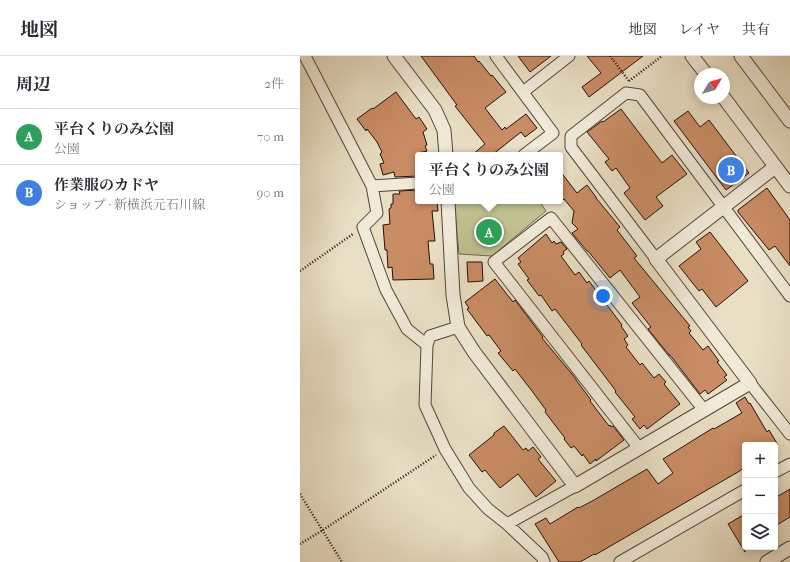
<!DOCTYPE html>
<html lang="ja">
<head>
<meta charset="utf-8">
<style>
  body { margin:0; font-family:"IM FELL French Canon","Noto Serif JP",serif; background:#f7f7f7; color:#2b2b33 }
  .controls { position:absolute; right:12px; bottom:12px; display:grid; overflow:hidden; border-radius:4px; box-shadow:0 2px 10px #0003 }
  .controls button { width:36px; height:36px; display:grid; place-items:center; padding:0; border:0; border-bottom:1px solid #e1e1e2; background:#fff; color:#2b2b33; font:20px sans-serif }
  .compass { position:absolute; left:394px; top:12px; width:36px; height:36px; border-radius:50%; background:#fff; box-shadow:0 2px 10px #0003; rotate:52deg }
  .you { position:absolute; left:303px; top:240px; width:14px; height:14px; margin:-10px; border:3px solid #fff; border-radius:50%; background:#1a73e8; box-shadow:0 0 0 6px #1a73e833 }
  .badge { display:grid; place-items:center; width:26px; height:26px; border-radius:50%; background:#8f2418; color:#fff; font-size:13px; font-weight:700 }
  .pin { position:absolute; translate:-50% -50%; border:2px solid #fff; box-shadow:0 1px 4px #0006 }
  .popup { position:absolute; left:115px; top:96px; width:148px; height:52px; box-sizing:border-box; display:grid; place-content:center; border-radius:4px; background:#fff; filter:drop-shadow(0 1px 3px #0005); font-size:13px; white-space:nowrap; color:#7c7c81 }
  .popup b { font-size:15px; color:#2b2b33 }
  .popup::after { content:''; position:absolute; left:50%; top:100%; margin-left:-8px; border:8px solid transparent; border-top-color:#fff }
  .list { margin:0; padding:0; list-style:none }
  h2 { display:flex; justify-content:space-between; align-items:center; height:52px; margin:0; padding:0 16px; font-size:17px }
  h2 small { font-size:13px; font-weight:400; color:#7c7c81 }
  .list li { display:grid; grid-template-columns:26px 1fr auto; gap:12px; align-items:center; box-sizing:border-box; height:56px; padding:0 16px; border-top:1px solid #e1e1e2 }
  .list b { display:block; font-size:15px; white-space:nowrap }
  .list p { margin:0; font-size:13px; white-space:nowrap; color:#7c7c81 }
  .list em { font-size:13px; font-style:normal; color:#7c7c81 }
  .icon { flex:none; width:22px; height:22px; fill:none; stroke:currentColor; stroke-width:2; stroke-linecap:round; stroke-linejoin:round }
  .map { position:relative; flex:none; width:490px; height:506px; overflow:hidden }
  header { display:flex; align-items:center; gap:24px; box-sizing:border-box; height:56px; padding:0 20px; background:#fff; border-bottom:1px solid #e1e1e2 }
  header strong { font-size:19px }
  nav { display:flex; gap:22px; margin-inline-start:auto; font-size:14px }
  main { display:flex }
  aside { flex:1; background:#fff }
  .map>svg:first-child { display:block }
</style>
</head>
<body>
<header>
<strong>地図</strong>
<nav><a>地図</a><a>レイヤ</a><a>共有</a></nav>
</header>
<main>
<aside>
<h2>周辺<small>2件</small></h2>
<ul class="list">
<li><span class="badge" style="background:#2e9e5b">A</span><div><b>平台くりのみ公園</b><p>公園</p></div><em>70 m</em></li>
<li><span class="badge" style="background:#3f7fe0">B</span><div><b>作業服のカドヤ</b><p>ショップ · 新横浜元石川線</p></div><em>90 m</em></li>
</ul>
</aside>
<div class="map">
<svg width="490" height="506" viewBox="0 0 490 506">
  <rect width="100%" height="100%" fill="#e9dfc5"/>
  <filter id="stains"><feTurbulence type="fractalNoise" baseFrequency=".005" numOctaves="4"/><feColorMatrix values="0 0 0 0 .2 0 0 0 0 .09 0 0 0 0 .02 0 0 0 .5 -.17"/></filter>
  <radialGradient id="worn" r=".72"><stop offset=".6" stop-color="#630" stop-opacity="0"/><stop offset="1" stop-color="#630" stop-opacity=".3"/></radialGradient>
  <path fill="#bfbf8f" stroke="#71684c" d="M154,145H239L246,155L192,200L159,198Z"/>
  <path fill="#c98c64" stroke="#231108" d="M121,0H174L178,6L179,5L191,20L192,19L206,36L185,52L202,74L205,71L206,73L226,58L237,72L225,81L221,76L192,99H172L185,88L155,50L157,49Z
    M218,0H251L230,16Z
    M287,0H343L289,41L282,31L301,17Z
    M96,36L116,63L119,61L127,73L123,76L127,89L125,90L127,95L118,97V120L95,121L94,116L83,119L80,108L84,107L80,98L82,96L77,86L67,73L66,75L57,63L72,52L73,53Z
    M321,53L362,107L372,99L387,118L356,141L363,150L345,164L324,137L330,132L316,112L312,115L305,106L309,103L287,76L302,65L303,66Z
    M388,55L400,71L409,64L449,117L426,134L374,65Z
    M260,115L277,137L287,129L296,141V142L320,171L317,174L337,200L334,202L390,270L388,271L391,275L389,277L403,294L408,290L419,305L417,306L427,319L424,321L427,324L408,338L405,334L400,338L370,299H369L348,273L351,271L332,247L340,241L320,214L310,222L288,195H287L272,177L278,173L272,167L274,155L264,143L260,146Z
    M467,132L490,164V210L475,190L469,194L438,156V154Z
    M118,134V145H137L138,155H132L135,185H128L130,208H133L134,223L93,224L92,211L88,212L87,194H85L83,169L90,168L89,153L91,152V148H93V138H100L99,135Z
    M410,176L448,225L416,251L402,233L399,235L379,210L401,193L396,186Z
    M246,178L252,187L254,185L256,188L261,186L267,193L263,196L264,198L261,200L275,219L279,216L287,227L289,225L322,269L321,270L328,280L324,283L328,289L326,291L340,309L342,307L354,322L359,318L366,326L364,328L380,348L347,373L344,369L340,373L332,363L335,361L315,336L316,335L281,289L282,288L255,253L252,255L241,239L239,240L227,224L229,223L218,208L221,206L218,202Z
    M167,206H182L183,225L168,226Z
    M195,223L213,246L215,244L243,281L242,282L276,323V324L291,344L290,345L309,370L310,369L311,371L313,370L324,384L296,405V403L290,408L283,398L282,400L274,390L271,392L264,383L265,382L245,356L246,354L232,335L215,313L213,315L198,297L201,295L189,279L187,280L167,253L169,252L165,246Z
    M445,341L449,348L450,347L467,376L469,374L478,389H445V411L438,416L295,499L294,498L280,506H259L235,468L246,462L250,468L278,451L279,452L294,444L347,413L358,428L373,417L363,403L413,372L414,373L442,357L436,347Z
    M204,370L223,394L226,392L228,395L233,391L241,401L238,403L256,425L236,441L218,418L200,432L185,414L182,416L169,399L194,379V377Z
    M490,433V461L475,470V442Z
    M445,458V496L428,468Z"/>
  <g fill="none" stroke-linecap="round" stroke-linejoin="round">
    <defs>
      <path id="minor" d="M5,0L72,130L118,127
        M196,0L253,77L224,99
        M223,36L269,0
        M72,130L77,157L63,171L86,234L107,273L127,289
        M356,203L271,91V80L326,37L340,39L490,240
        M158,271L130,280L127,289L125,349L145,393L169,432L188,453L207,468L242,501L244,506
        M450,327L490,378
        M339,392L194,206L251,162L404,354
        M475,416L490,408
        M207,468L275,430
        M320,506L445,434"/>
      <path id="tertiary" d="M94,0L135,54L144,74L146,99
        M392,0L406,18
        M441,0L490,65
        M424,42L490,130
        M148,145L153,239L158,271L174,296L275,430L450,327L356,203L475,111
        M467,506L490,492"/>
    </defs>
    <use href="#minor" stroke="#544437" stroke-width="13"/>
    <use href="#tertiary" stroke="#544437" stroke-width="15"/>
    <path stroke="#231108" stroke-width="2.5" stroke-dasharray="1 2" stroke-linecap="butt" d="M310,0L329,25L328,26
      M329,25L362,0
      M0,215L53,178
      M0,438L42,506
      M0,488L23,474L136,399"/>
    <use href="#minor" stroke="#f1ead9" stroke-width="11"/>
    <use href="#tertiary" stroke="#f1ead9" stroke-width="13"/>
  </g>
  <rect width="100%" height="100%" filter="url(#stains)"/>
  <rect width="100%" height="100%" fill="url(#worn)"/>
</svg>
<div class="controls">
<button>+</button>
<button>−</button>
<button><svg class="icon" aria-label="layers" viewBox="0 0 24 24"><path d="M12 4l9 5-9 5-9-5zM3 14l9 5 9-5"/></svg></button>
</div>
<svg class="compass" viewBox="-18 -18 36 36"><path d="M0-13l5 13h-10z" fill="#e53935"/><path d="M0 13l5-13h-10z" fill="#7c7c81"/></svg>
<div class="you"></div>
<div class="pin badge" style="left:189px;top:176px;background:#2e9e5b">A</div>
<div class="popup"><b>平台くりのみ公園</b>公園</div>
<div class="pin badge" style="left:431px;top:114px;background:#3f7fe0">B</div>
</div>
</main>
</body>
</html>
